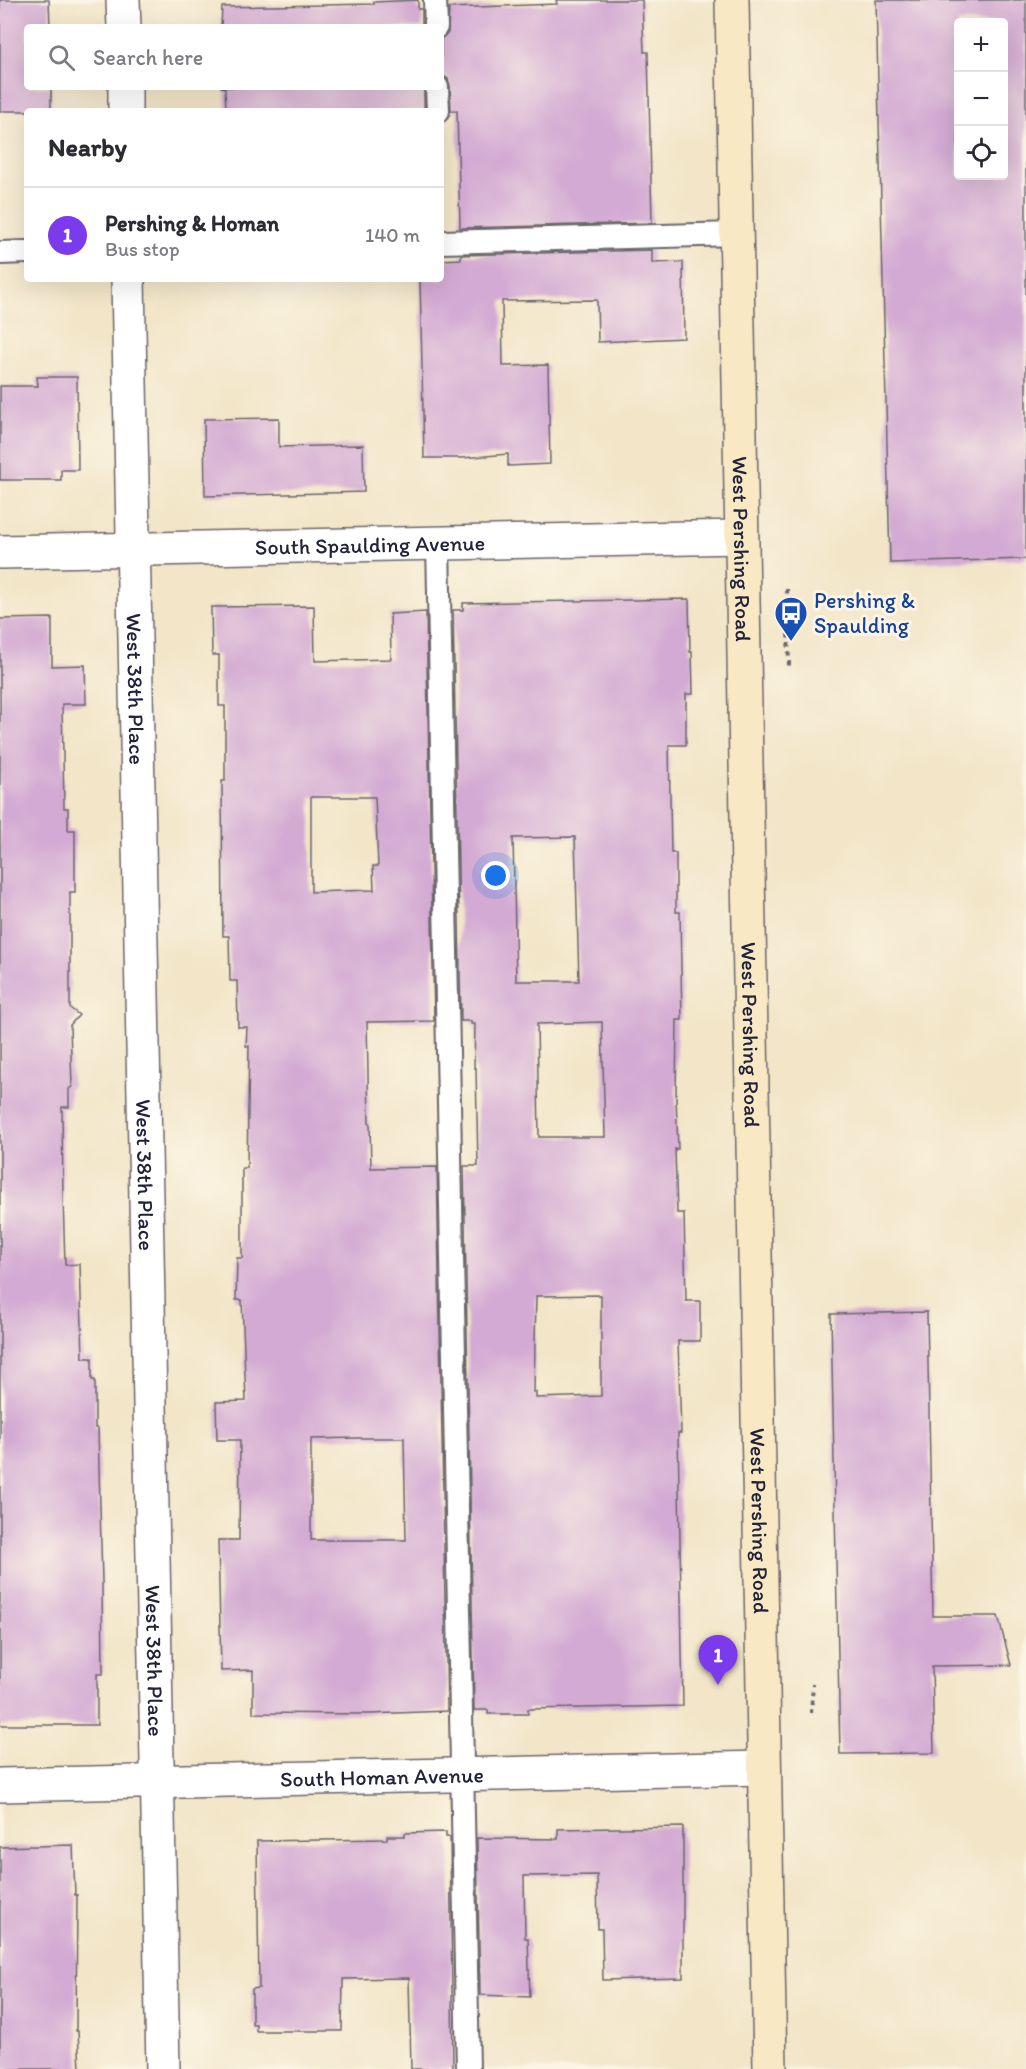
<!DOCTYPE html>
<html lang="en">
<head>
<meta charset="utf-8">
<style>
  body { margin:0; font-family:Itim,sans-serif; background:#f2f2f3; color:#2b2b33 }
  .controls { position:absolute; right:18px; top:18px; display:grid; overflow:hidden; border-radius:6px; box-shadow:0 6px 24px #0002 }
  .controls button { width:54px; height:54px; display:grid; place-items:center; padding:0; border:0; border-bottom:2px solid #e1e1e2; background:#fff; color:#2b2b33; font:30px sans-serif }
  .you { position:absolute; left:496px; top:876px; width:21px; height:21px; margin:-15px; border:4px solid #fff; border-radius:50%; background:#1a73e8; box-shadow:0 0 0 9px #1a73e833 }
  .badge { display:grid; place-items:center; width:39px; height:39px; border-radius:50%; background:#7c3aed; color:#fff; font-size:20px; font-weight:700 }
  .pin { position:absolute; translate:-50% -50px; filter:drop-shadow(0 2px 3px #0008) }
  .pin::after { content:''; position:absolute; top:32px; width:21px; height:18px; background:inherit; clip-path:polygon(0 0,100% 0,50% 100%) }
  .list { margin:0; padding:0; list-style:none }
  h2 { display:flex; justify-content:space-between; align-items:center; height:78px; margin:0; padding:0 24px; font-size:26px }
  h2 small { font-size:20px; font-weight:400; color:#7c7c81 }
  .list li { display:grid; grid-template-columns:39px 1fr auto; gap:18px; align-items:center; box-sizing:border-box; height:96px; padding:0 24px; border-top:2px solid #e1e1e2 }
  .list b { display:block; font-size:22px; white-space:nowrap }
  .list p { margin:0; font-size:20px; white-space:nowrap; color:#7c7c81 }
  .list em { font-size:20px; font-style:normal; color:#7c7c81 }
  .icon { flex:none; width:33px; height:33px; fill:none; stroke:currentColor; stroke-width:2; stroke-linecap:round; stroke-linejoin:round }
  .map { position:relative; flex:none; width:1026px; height:2069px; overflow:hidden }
  .search { position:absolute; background:#fff; box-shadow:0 6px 24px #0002; left:24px; top:24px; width:420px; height:66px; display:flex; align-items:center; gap:15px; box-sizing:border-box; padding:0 21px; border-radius:6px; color:#7c7c81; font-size:22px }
  .panel { position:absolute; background:#fff; box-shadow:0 6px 24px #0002; left:24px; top:108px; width:420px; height:174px; border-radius:6px }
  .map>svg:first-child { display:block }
</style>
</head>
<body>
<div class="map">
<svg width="1026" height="2069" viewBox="0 0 1026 2069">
  <rect width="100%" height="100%" fill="#fcf5e5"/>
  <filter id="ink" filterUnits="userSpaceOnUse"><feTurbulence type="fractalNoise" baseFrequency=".0167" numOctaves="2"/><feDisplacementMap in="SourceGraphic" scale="12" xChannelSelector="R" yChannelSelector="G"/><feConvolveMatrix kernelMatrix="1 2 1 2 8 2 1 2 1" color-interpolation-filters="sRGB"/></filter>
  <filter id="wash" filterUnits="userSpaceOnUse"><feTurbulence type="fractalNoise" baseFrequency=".008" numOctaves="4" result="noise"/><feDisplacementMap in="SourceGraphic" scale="24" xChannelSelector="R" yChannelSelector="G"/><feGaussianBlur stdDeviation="1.35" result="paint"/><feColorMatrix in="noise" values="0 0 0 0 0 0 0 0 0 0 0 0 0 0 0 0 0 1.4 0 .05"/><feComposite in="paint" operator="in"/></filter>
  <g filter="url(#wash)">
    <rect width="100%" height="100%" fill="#f2e5c8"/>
    <g id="blocks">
      <path fill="#d3aad3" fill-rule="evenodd" d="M0,0H49L50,27H27V87H51V111H0Z
        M418,0V9H422V27H221L222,7L374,4V2Z
        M556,0H642L644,52H648L652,223L460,228L457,111H451L450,86L448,79L441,74V39L448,33L449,8L557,4Z
        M876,0H1026V559L890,563ZM958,22H1004V176H958Z
        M220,87H424V111H226L225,88Z
        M652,250V263L683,262L684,338L598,342L597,300L502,301L503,366L548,365L550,464L508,466V454L462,458H424L420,279H441V260L461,259V255Z
        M37,377H77L78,470H61V480H0V386H38Z
        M279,418V447L363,445L364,492L205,496L204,419Z
        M689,599L690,652H692L693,694H686V745H669L671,853H676V912H680L682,1020H677L676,1097L678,1149H675L677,1213H684L686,1301H700V1341H678L681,1433H678L683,1706L528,1709V1714H488V1710H474L464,1166H478L476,1068H474L475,1024H471V1021H461L453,610H463V603ZM575,837L579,981H516L513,838ZM602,1022L605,1137H539L537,1024ZM601,1295V1396L536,1398V1392H534L536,1296Z
        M314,606L315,661L391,659L390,614L426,612L434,1021L367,1022L369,1123H370L371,1168L437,1167L447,1711L369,1714L253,1713V1670L221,1671L218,1540H239L240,1440H217L216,1402L246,1401L242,1300H236L237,1258H242V1168H247L249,1046H246L247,1027H238L237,981H230L229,936H223L222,781H225V706H219V655H212L211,607ZM311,797H375L378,866H373L374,890L311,892ZM360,1438H404L406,1540H311V1439Z
        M52,618V666L85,665L86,704H62L64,808H68V830H75V892H70V1008L79,1015L70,1025L72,1087L69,1089V1107H62L63,1197L65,1265L80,1264L83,1358H92V1380H95V1428H98L102,1582L103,1674H97V1725H0V619Z
        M927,1312L933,1616H998L1011,1665L932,1666L934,1753L840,1754L831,1314Z
        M683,1827V1978L603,1980L602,1929H598L597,1875L524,1876L525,1938H528L530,1997L480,1995L477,1838L558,1839V1829Z
        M446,1832V1837H450L453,2069H411L409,1978L343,1979L342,2031H256V2024H252V1989L259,1988L257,1841L387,1839V1836H405V1833Z
        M73,1845L75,1895H77L76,2031H78L80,2069H0V1847Z"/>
    </g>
  </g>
  <g filter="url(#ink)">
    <use href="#blocks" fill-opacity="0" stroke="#6b666c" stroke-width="1.5"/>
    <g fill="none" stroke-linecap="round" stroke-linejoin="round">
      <defs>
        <path id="lane" d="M435,0L436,27
          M437,87L438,111
          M441,242L736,234
          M0,253L27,252
          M438,543L468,2069"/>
        <g id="street">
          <path d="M123,0L124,27"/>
          <path d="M125,87V111"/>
          <path id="s1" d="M128,279L163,2069"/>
          <path id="s2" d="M0,552L741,537"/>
          <path id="s3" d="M0,1785L764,1768"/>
        </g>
        <g id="secondary">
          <path id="s4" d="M732,0L770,2069"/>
        </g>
      </defs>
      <use href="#lane" stroke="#6b666c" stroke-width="26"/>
      <use href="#street" stroke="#6b666c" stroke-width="36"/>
      <use href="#secondary" stroke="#6b666c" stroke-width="36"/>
      <path stroke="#6b666c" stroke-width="4" stroke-dasharray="4.5 4.5" stroke-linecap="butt" d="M787,589L789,666
        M811,1713L813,1684"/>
      <use href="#lane" stroke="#fff" stroke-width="22"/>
      <use href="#street" stroke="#fff" stroke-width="33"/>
      <use href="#secondary" stroke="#f8e8c3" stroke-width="33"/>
    </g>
  </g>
  <defs>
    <symbol id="bus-pin" viewBox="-11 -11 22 30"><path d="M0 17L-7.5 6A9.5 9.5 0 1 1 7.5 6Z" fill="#1a4fb4" stroke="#fcf5e5"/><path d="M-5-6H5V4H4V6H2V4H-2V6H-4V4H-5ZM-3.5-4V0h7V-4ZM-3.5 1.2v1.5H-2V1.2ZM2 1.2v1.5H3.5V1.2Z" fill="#fff"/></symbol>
  </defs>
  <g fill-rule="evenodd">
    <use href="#bus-pin" x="772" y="594" width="38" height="52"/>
  </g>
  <g text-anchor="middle" stroke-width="6" stroke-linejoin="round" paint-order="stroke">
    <g font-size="22" fill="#22223b" stroke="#fcf5e5">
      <text dy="8" stroke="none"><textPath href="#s2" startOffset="370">South Spaulding Avenue</textPath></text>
      <text dy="8" stroke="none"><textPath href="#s4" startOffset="549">West Pershing Road</textPath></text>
      <text dy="8" stroke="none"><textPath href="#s1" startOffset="410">West 38th Place</textPath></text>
      <text dy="8" stroke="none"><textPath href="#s4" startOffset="1035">West Pershing Road</textPath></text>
      <text dy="8" stroke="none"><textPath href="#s1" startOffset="896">West 38th Place</textPath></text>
      <text dy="8" stroke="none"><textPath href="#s4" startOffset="1521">West Pershing Road</textPath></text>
      <text dy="8" stroke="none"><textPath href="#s1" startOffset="1382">West 38th Place</textPath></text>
      <text dy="8" stroke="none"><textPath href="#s3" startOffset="382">South Homan Avenue</textPath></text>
    </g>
    <g font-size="22" fill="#164399" stroke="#fcf5e5" text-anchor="start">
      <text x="814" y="608">Pershing &amp;<tspan x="814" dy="25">Spaulding</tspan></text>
    </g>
  </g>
</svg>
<div class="controls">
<button>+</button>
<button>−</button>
<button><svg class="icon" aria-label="locate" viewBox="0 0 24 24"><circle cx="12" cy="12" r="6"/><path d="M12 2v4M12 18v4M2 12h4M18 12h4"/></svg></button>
</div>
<div class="you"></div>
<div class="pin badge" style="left:718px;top:1685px">1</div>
<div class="search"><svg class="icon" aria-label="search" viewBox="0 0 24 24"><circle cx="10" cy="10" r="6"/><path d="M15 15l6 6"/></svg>Search here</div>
<section class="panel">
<h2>Nearby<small></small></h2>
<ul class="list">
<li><span class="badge">1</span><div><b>Pershing &amp; Homan</b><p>Bus stop</p></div><em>140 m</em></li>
</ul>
</section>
</div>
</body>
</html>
